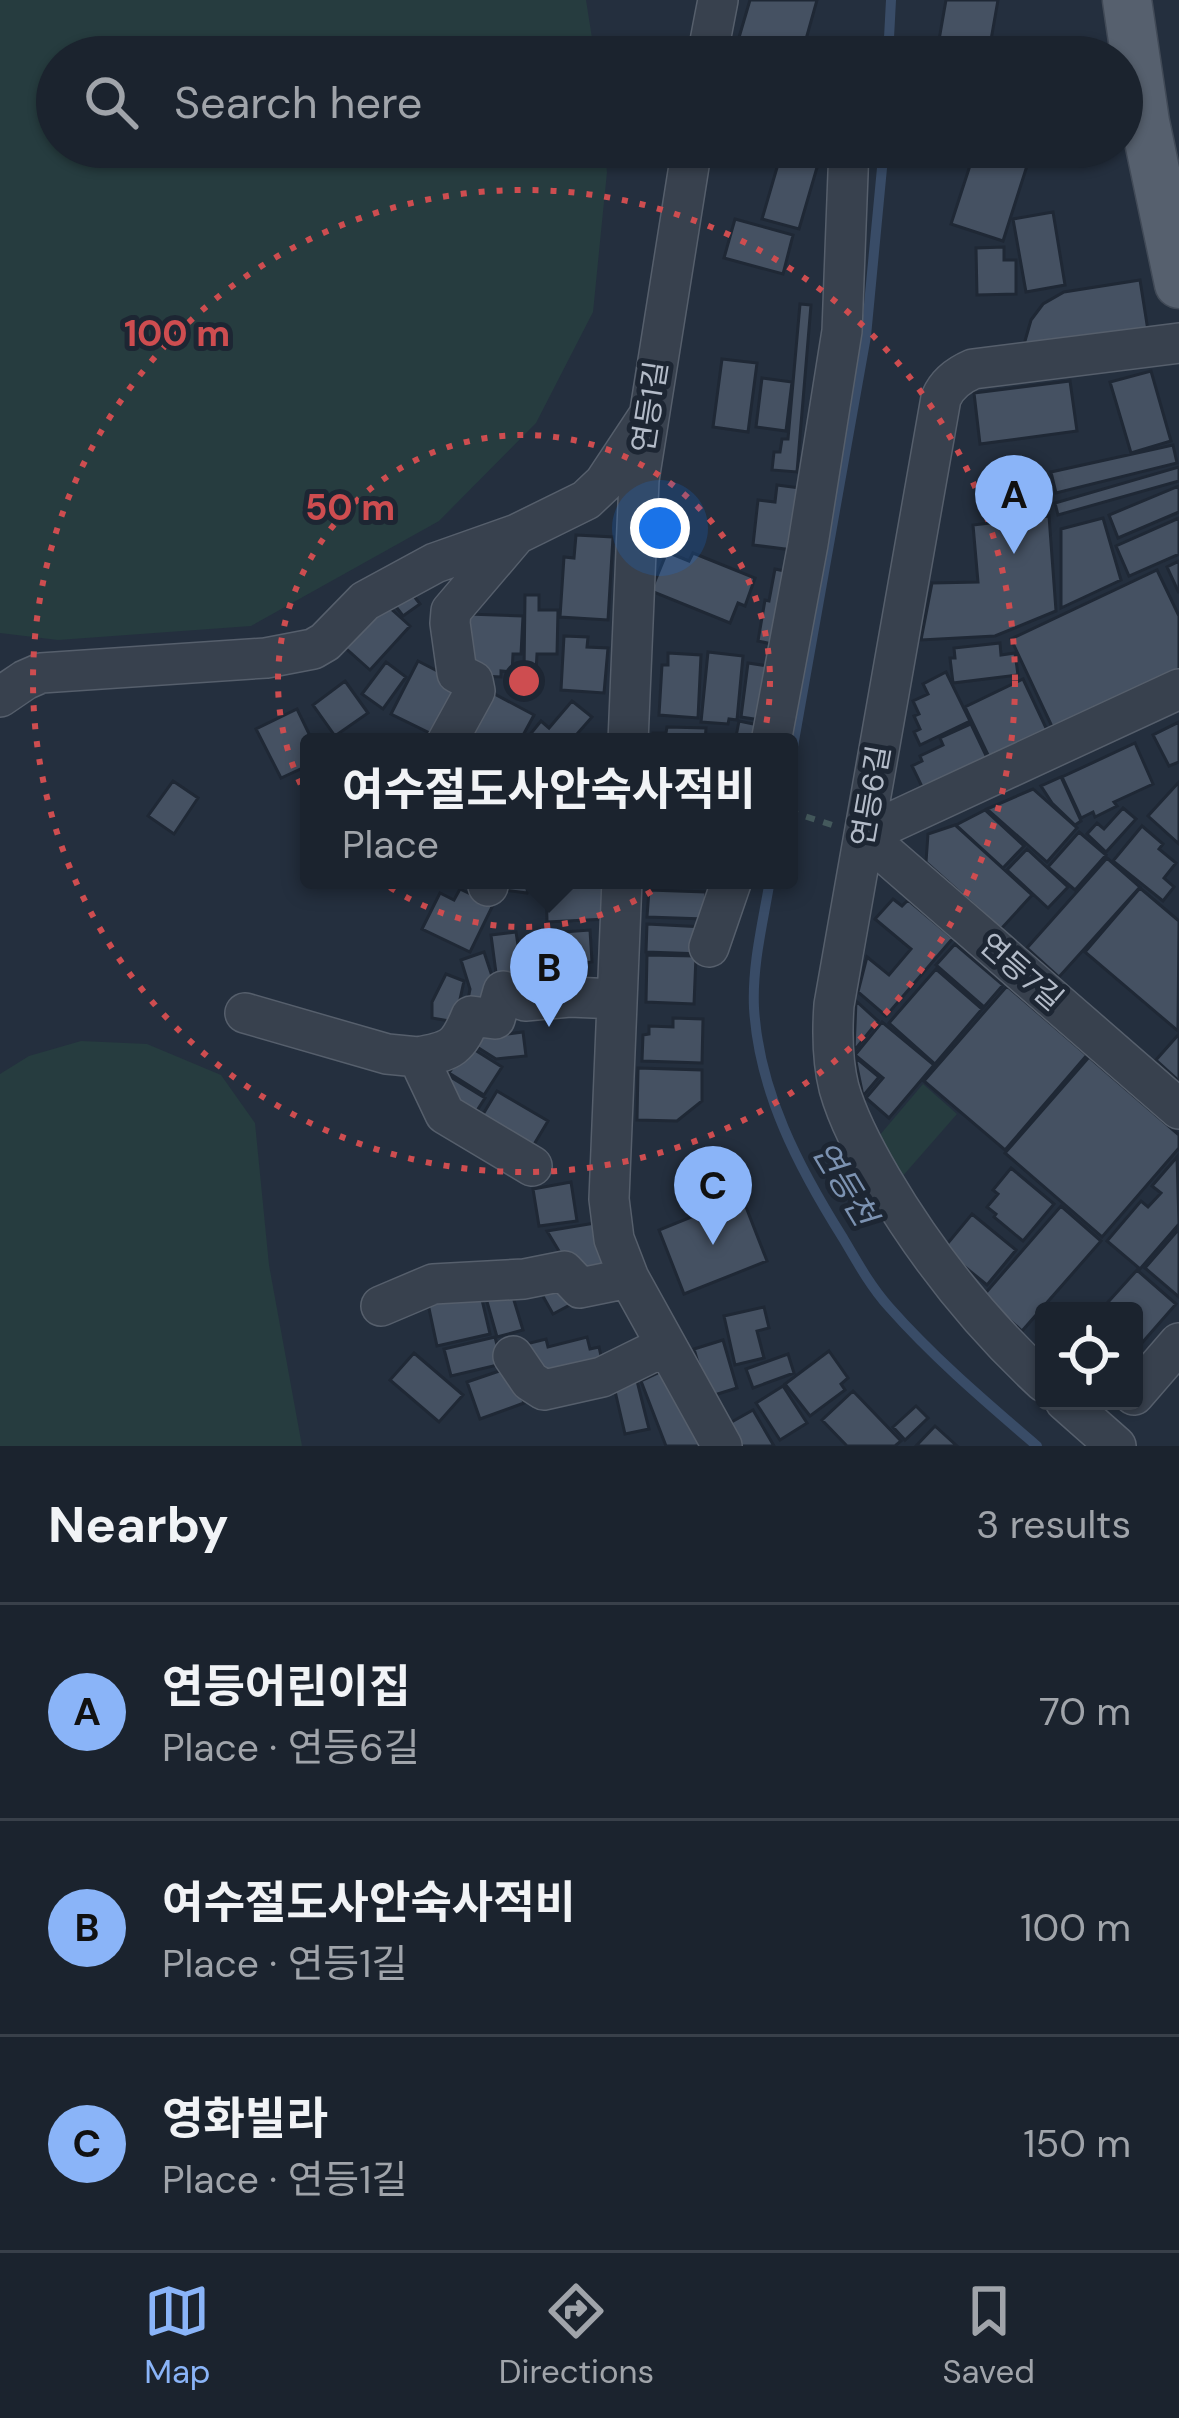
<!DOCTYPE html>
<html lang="en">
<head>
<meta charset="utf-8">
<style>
  body { margin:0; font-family:"DM Sans","Noto Sans KR",sans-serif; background:#282f3a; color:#f1f3f6 }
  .controls { position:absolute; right:36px; bottom:36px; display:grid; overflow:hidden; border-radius:12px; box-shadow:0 3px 9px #0004 }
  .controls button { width:108px; height:108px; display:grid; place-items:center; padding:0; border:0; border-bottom:3px solid #39404a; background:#1b232e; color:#f1f3f6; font:60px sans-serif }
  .you { position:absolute; left:660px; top:528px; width:42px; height:42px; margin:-30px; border:9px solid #fff; border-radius:50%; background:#1a73e8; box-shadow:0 0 0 18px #1a73e833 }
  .badge { display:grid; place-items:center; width:78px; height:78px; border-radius:50%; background:#8ab4f8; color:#111; font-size:39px; font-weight:700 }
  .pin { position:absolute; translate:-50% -99px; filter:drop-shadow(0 3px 6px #0008) }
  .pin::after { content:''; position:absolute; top:63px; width:42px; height:36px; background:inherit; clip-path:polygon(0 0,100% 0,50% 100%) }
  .popup { position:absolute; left:300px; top:733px; width:498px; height:156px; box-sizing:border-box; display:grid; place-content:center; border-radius:12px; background:#1b232e; filter:drop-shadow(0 3px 9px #0005); font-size:39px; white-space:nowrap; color:#a0a4aa }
  .popup b { font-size:45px; color:#f1f3f6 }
  .popup::after { content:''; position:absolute; left:50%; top:100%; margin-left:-24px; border:24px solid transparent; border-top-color:#1b232e }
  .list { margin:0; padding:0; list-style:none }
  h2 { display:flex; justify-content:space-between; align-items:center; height:156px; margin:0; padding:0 48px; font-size:51px }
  h2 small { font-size:39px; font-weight:400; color:#a0a4aa }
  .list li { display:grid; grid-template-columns:78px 1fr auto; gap:36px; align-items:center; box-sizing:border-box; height:216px; padding:0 48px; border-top:3px solid #39404a }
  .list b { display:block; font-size:45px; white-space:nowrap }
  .list p { margin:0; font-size:39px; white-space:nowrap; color:#a0a4aa }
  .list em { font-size:39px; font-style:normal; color:#a0a4aa }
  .icon { flex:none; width:66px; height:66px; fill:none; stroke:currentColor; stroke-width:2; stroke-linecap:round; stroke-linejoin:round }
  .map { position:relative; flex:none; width:1179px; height:1446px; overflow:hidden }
  .search { position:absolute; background:#1b232e; box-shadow:0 3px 9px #0004; left:36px; right:36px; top:36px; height:132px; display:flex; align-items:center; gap:30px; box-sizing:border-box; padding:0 42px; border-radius:66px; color:#a0a4aa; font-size:45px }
  .sheet { height:804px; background:#1b232e }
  nav { display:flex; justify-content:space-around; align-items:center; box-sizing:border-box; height:168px; border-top:3px solid #39404a; background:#1b232e; font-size:33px; color:#a0a4aa }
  nav a { display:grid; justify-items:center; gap:6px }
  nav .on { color:#8ab4f8 }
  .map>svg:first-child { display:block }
</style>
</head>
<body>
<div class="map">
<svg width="1179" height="1446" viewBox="0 0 1179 1446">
  <rect width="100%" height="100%" fill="#242f3e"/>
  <path fill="#263c3f" d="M0,0H586L595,57H57V147H604L607,172L593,312L536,423L439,521L251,626L58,640L0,633Z
    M81,1041L147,1044L221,1075L255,1123L269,1265L302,1446H0V1074L29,1056Z
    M923,1084L957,1114L901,1178L879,1136Z"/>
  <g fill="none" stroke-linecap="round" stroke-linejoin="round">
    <path stroke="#394c67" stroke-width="10" d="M888,57L891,0
      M789,769L866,336L884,147
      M770,880C763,922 752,965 754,1008C759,1092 799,1168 843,1238C857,1262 871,1287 889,1307C934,1358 986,1402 1037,1446"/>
  </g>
  <path fill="#455162" stroke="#1f2835" stroke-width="3" d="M750,0H817L801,57H756L735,51Z
    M946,0H998L988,57H936Z
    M783,147H823L799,229L762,219Z
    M976,147H1033L1003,241L951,224Z
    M1053,212L1065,285L1026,292L1013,219Z
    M735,219L793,235L783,274L724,258Z
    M1004,247V260H1016V294L977,295L976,248Z
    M1140,280L1149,337L1026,355L1025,341L1031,320L1043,304L1064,292Z
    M800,304L811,305L797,472L772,470L774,452H780L782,439H788Z
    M722,359L757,363L748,432L713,427Z
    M1151,371L1171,441L1131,453L1110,382Z
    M762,378L792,382L786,431L756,427Z
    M1070,381L1077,431L980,444L974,393Z
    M1173,445L1177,463L1056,493L1051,472Z
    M1179,467V481L1058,515L1055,503Z
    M777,485L800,488L793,550L753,545L758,500L775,502Z
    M1179,486V512L1118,538L1109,515Z
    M1049,516L1056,611L995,636L921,640L932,583L978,582L973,525Z
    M1103,518L1121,580L1061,608V529Z
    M1179,518V554L1129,576L1116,546Z
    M576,535L613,537L608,620L560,617L564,557L574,558Z
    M667,552L689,561L693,553L755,578L745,606L738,603L730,623L651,591Z
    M1179,561V593L1167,567Z
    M775,569L794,573L781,646L758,641L765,600L769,601Z
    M1157,570L1179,616V675L1055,733L1011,639Z
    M407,587L420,604L403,616L391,600Z
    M525,595H539V610H558L557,654H537L536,672H524Z
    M380,599L410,626L370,670L341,644Z
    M467,614L523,616L521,654H513L512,672L501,671V677L464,675Z
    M564,636L588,637L587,647L608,648L604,693L561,690Z
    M1000,643L1001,655L1015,653L1018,675L953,683L950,658H955L954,648Z
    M708,652L743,656L737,720L729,719L728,724L701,722Z
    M668,653L701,655L698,718L659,715L662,665H668Z
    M418,661L470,688L444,740L391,714Z
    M386,662L406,677L383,709L362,694Z
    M748,663L775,667L768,721L741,717Z
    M946,672L970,721L920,745L914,732L920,729L914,716L919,714L913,701L928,694L923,684Z
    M1023,679L1047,730L989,757L965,707Z
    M345,681L368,713L335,736L313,705Z
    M487,690L534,715L521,739L516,736L513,742H460Z
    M572,701L592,717L570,742H524L541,721L549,728Z
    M297,709L313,742H309V765L281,778L256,729Z
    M739,721L768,727L765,742H735Z
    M1179,722V762L1169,766L1153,735Z
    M971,724L990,764L926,795L912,766L922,761L920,756L943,745L940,738Z
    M667,727L706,728L705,742H653V733H666Z
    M1135,743L1153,784L1114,802L1117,806L1095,817L1093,812L1081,818L1062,777Z
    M1061,777L1081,821L1075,825L1052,803L1041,786Z
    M173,781L198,798L174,834L148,816Z
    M1179,782V844L1148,816Z
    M1033,789L1077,828L1047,862L987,809Z
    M1123,808L1136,819L1106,852L1087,834L1097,823L1104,829Z
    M985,810L1024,846L1003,868L956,825Z
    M955,825L1032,895L1001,929L926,862L928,834Z
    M1142,826L1163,844L1159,849L1176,863L1164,878L1174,887L1163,901L1113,861Z
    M1079,832L1106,855L1075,890L1048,867Z
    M1027,849L1068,887L1048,908L1007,870Z
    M1107,858L1140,887L1059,977L1027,948Z
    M498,880H529L527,893L497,889Z
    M546,880H605L607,919L547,922Z
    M650,880H711L710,885L650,883Z
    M1140,888L1179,921L1178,1031L1085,952Z
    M460,889L493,905L470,952L422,929L440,893L454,900Z
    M649,890L706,892L705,919L647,917Z
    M893,899L902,906L908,900L953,938L886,1016L858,992L867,957L889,975L911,949L875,919Z
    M647,924L704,927L703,954L646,952Z
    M590,930L592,962L581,963L584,991L539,994L535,934Z
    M516,932L524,984L498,988L491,935Z
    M955,944L1003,985L984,1007L936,965Z
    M484,952L496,988L466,1010L470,989L461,960Z
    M647,955L696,956L694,1004L646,1002Z
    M936,969L982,1009L935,1064L889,1023Z
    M446,974L464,981L455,1022L432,1018V1002Z
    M1007,986L1087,1055L1005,1150L924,1081Z
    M856,1001L878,1021L854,1051Z
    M673,1018L703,1019L702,1063L642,1061L643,1035L649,1034V1026L673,1027Z
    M882,1022L934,1065L889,1118L866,1098L883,1078L855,1055Z
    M475,1026L491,1036L523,1032L526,1056L496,1059L466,1040Z
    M1179,1034V1081L1156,1060Z
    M467,1045L502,1067L484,1095L449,1073Z
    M855,1057L879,1077L863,1096Z
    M1089,1057L1179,1135V1148L1102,1237L1005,1153Z
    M638,1068L702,1070V1101L677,1121L637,1120Z
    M444,1073L485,1098L469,1123Z
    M497,1091L548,1121L527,1156L476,1126Z
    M1177,1157L1179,1224L1140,1269L1107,1241L1141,1201L1148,1207L1161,1193L1152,1186Z
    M1011,1168L1054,1204L1023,1241L994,1217L996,1214L987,1207L998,1194L993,1190Z
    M571,1182L577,1221L539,1226L533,1189Z
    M739,1189L767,1261L684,1294L659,1230L699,1214L696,1205Z
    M1061,1206L1101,1241L1022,1331L983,1296Z
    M972,1214L1016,1250L987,1285L943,1249Z
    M595,1223L606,1281L580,1286L547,1231Z
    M1179,1229V1297L1145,1268Z
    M1137,1270L1176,1304L1134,1352V1311H1100Z
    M567,1276L581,1299L553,1314L540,1291Z
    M509,1284L523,1330L497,1337L484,1291Z
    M479,1287L490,1334L437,1346L427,1299Z
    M764,1307L769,1328L757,1331L764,1358L735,1365L724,1316Z
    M495,1337L502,1364L451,1376L444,1349Z
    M587,1337L590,1349L599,1347L605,1374L533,1376L526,1344L546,1339L548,1347Z
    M723,1340L737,1388L708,1397L694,1349Z
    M829,1351L848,1378L841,1384L845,1390L810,1416L785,1384Z
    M414,1353L463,1395L439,1422L390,1380Z
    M788,1354L794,1373L753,1388L746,1369Z
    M511,1367L524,1403L480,1419L467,1382Z
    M660,1372L702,1446H666L641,1381Z
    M635,1373L649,1429L625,1434L612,1378Z
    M783,1386L807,1423L780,1440L756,1403Z
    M853,1391L901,1441L895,1446H847L822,1420Z
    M916,1406L928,1418L905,1440L893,1427Z
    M753,1410L774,1446H741L728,1424Z
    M935,1426L957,1446H916Z"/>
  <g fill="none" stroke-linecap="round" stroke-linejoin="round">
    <defs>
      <path id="minor" d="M707,57L718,0
        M0,697L25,680L41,673L266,658L313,649L325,642L365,601L435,563L517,534L586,500L604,483L649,415
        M447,742L475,691L473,681L457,673L450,623L451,611L514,537
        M628,742L639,480L692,147
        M771,742L808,544L842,331L849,147
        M864,835L1179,1109
        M864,835L1179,689
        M622,880L609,1199L614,1239L629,1278L722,1446
        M488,886L489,880
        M709,947L732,880
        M245,1013L387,1054L418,1057
        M532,1166L445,1114L418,1057C452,1051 458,1048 471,1016L495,1019L503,991L525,1001L570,997L617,999
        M381,1306L433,1284L524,1279L564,1271L580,1288L629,1278
        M513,1356L530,1381L544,1390L602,1377L665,1346
        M1044,1382C979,1322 927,1256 882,1180C865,1151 848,1120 839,1088C832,1060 832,1033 834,1005L941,398C947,384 959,375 973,369L1179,343
        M1134,1395L1179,1343
        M1065,1401L1116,1446"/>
      <path id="major" d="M1127,0L1145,122L1179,284"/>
    </defs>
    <use href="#minor" stroke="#565f6c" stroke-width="42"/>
    <use href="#major" stroke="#414a57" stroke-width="51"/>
    <path stroke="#44595c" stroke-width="6" stroke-dasharray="9 9" stroke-linecap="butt" d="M789,811L832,825"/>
    <use href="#minor" stroke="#38414e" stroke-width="39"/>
    <use href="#major" stroke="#56606e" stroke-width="48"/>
  </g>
  <g fill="none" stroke="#ce4d50" stroke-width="6" stroke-dasharray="6 12">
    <circle cx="524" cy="681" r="246"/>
    <circle cx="524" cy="681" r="491"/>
  </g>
  <g text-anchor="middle" stroke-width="10" stroke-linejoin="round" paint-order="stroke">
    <g font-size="30" fill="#b4bcc9" stroke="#1d2633">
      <text transform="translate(650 407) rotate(-81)" y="10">연등1길</text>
      <text transform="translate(871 796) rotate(-80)" y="10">연등6길</text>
      <text transform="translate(1021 972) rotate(41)" y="10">연등7길</text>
    </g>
    <g font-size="33" font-style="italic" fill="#7c92b1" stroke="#1d2633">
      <text transform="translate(845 1183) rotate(59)" y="12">연등천</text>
    </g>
  </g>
  <circle cx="524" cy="681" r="18" fill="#ce4d50" stroke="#1d2633" stroke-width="6"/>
  <g font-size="36" text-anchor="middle" font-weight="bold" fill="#ce4d50" stroke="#1d2633" stroke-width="10" stroke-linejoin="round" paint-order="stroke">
    <text x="177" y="346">100 m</text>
    <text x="350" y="520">50 m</text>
  </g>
</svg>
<div class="controls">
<button><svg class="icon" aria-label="locate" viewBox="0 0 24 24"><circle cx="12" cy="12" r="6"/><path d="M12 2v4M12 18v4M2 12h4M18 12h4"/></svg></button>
</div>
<div class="you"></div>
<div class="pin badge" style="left:1014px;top:554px">A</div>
<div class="pin badge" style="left:549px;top:1027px">B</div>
<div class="popup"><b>여수절도사안숙사적비</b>Place</div>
<div class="pin badge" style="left:713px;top:1245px">C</div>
<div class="search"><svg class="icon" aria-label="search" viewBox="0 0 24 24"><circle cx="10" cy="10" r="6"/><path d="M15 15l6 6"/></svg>Search here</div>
</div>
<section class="sheet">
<h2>Nearby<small>3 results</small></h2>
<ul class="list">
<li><span class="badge">A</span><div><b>연등어린이집</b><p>Place · 연등6길</p></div><em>70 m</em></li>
<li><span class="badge">B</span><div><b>여수절도사안숙사적비</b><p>Place · 연등1길</p></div><em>100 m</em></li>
<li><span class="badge">C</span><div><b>영화빌라</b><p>Place · 연등1길</p></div><em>150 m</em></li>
</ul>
</section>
<nav>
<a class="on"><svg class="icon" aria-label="map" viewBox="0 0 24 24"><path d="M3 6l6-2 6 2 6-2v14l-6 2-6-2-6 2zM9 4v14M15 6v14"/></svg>Map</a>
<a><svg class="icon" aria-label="directions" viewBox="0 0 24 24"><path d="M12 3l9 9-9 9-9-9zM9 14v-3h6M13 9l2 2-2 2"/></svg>Directions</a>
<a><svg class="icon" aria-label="saved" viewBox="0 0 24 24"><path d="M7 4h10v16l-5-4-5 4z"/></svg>Saved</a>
</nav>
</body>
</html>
